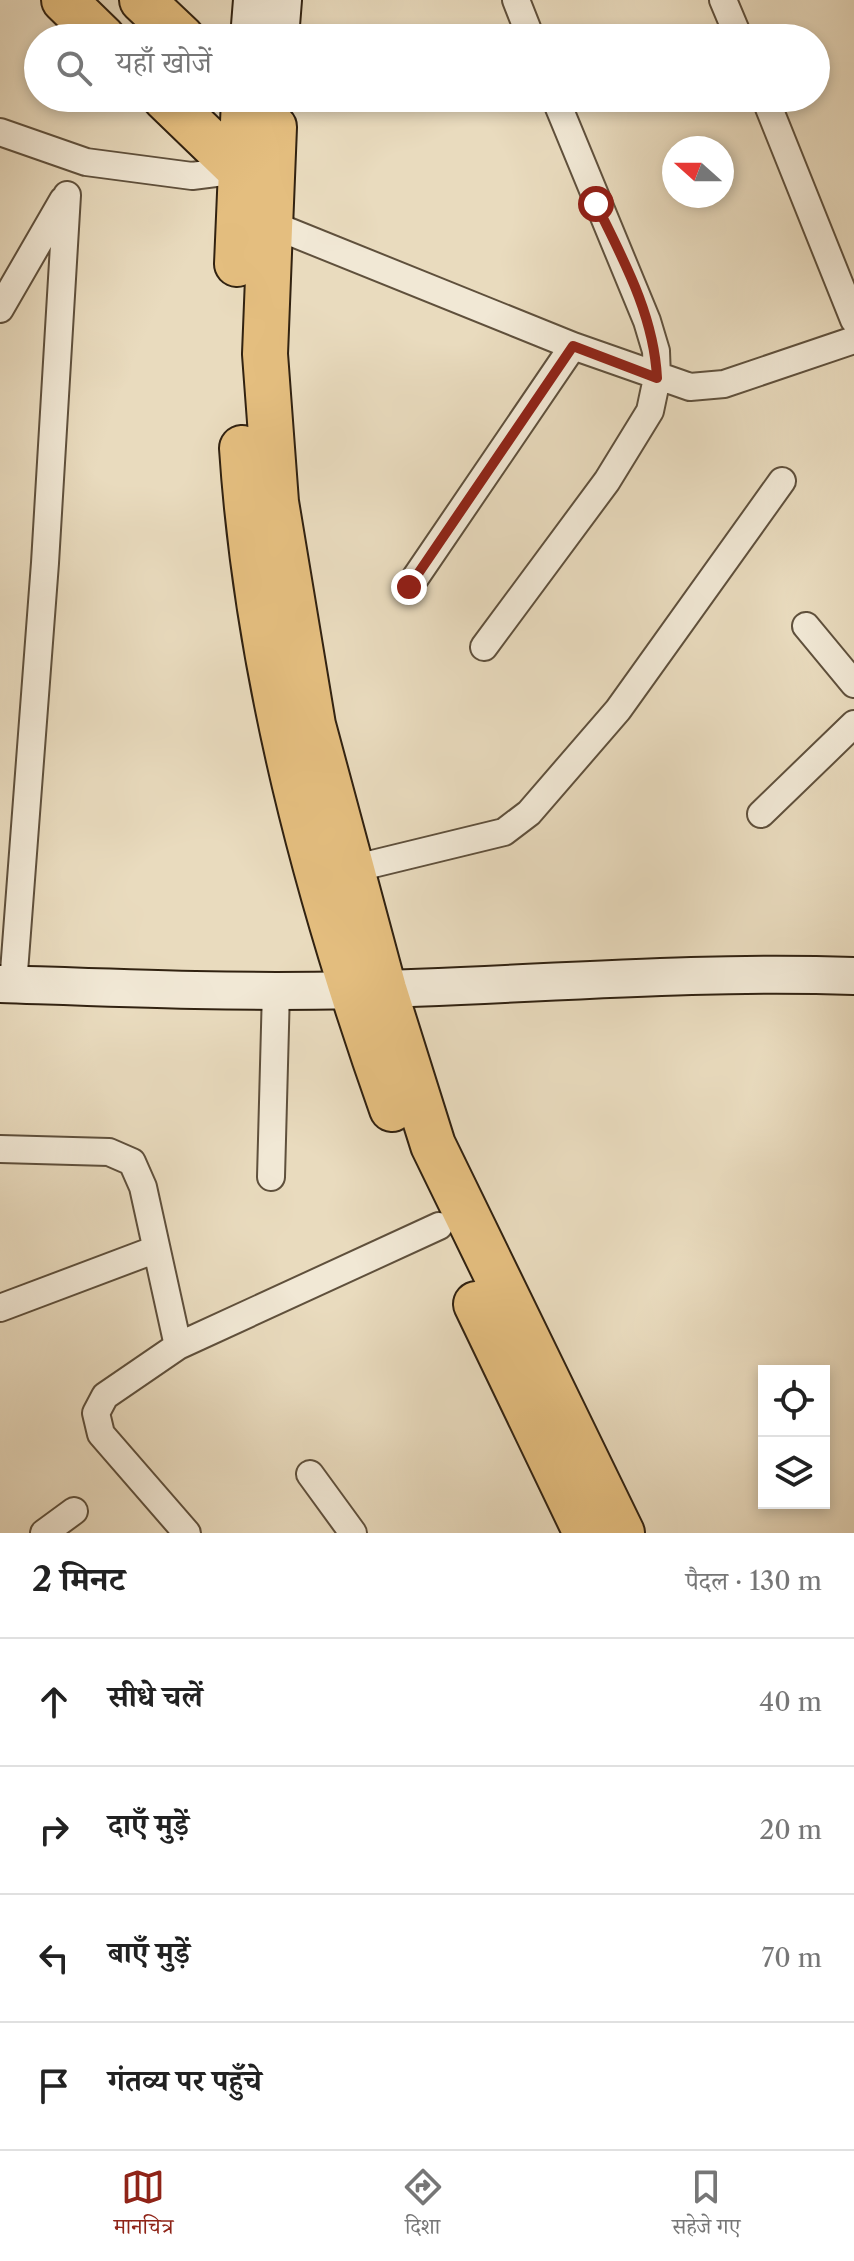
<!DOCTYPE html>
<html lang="hi">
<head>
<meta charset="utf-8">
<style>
  body { margin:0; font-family:"Libre Caslon Text","Noto Serif Devanagari",serif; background:#f2f2f2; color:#222 }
  .controls { position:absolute; right:24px; bottom:24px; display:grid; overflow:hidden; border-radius:0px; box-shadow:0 4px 12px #0003 }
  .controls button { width:72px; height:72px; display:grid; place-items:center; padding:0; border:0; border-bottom:2px solid #e0e0e0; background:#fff; color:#222; font:40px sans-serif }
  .compass { position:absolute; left:662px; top:136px; width:72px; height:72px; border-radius:50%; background:#fff; box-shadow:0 4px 12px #0003; rotate:291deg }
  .stop { position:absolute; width:24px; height:24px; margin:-18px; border:6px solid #8f2418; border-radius:50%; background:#fff }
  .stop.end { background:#8f2418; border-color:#fff; box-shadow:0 2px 8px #0008 }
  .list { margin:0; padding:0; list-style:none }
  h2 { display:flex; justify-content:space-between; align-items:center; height:104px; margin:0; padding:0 32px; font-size:34px }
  h2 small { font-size:26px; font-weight:400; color:#767676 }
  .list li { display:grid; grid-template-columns:52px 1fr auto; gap:24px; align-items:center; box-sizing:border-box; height:128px; padding:0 32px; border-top:2px solid #e0e0e0 }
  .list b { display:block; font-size:30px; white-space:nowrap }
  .list em { font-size:26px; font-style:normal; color:#767676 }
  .icon { flex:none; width:44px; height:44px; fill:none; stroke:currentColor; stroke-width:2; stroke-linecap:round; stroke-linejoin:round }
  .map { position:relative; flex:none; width:854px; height:1533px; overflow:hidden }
  .search { position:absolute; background:#fff; box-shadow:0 4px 12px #0003; left:24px; right:24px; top:24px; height:88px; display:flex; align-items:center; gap:20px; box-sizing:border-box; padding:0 28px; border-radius:44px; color:#767676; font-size:30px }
  .sheet { height:616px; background:#fff }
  nav { display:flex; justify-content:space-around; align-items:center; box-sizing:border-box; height:112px; border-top:2px solid #e0e0e0; background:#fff; font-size:22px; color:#767676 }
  nav a { display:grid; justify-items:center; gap:4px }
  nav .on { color:#8f2418 }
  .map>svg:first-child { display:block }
</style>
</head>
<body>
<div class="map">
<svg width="854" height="1533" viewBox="0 0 854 1533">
  <rect width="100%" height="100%" fill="#e9dbbe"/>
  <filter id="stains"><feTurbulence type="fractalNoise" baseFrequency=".0025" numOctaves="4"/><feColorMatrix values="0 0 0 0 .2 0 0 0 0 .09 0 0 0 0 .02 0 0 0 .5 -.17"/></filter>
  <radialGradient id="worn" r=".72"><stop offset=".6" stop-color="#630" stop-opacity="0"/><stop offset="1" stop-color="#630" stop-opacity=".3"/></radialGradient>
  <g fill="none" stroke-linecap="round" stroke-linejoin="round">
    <defs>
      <path id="street" d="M516,0L531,38
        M723,0L739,38
        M765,98L854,320
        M0,132L86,162L192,176L239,170
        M268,223L573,346L690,387L724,384L854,340
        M0,309L63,200
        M409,587L573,346
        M806,626L854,684
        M484,647L607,481L650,411L657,378L656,351L647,321L555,98
        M761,814L854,724
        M352,869L504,832L529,813L618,710L782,481
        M13,985L45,563L67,195
        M0,1149L109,1152L132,1162L143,1187L178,1346
        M271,1177L276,990
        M0,1308L154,1250
        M310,1474L353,1533
        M44,1533L74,1511
        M187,1533L101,1434L96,1413L105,1396L178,1346L439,1226"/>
      <path id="secondary" d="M249,38L252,0
        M280,38L283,0
        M0,984C117,988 234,993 351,990C519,986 686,970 854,976"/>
      <path id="highway" d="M64,0L103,38
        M142,0L182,38
        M165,98L253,183
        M244,98L274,127L265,354L276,502L313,725L384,989L433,1145L622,1533
        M237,264L244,99
        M242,448C257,673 317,897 392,1109
        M476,1304L586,1533"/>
    </defs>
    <use href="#street" stroke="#5f503c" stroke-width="30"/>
    <use href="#secondary" stroke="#312211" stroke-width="40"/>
    <use href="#highway" stroke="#312211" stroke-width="48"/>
    <use href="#street" stroke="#f1e8d5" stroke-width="26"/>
    <use href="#secondary" stroke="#f1e8d5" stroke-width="36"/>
    <use href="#highway" stroke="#e4be7f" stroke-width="44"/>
  </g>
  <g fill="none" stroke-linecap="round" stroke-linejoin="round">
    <path stroke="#8f2418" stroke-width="10" d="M409,587L573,346L657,378C654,315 623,259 596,204"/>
  </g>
  <rect width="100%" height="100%" filter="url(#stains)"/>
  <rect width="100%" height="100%" fill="url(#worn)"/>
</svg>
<div class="controls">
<button><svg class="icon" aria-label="locate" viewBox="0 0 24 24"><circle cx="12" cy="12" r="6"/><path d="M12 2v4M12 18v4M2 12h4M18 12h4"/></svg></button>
<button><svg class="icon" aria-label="layers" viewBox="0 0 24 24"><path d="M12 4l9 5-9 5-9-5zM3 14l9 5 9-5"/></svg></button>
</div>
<svg class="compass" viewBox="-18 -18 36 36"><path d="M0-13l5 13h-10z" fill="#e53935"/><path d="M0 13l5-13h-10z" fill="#767676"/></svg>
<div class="stop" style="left:596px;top:204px"></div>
<div class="stop end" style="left:409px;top:587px"></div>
<div class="search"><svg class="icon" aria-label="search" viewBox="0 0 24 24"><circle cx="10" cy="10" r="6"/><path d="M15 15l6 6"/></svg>यहाँ खोजें</div>
</div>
<section class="sheet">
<h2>2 मिनट<small>पैदल · 130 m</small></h2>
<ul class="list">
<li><svg class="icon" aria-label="ahead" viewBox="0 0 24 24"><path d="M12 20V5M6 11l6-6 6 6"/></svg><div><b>सीधे चलें</b></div><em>40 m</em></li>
<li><svg class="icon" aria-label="right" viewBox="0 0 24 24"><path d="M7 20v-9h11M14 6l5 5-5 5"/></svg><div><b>दाएँ मुड़ें</b></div><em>20 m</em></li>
<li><svg class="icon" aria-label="left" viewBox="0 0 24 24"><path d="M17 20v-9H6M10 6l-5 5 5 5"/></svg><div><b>बाएँ मुड़ें</b></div><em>70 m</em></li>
<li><svg class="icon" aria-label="arrive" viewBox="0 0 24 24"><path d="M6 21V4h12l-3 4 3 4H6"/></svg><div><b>गंतव्य पर पहुँचे</b></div></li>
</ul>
</section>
<nav>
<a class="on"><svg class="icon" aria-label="map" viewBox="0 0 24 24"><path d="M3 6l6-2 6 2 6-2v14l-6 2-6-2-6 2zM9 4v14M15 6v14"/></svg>मानचित्र</a>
<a><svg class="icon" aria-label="directions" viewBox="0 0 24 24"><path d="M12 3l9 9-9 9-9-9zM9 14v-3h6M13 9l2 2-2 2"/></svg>दिशा</a>
<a><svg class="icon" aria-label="saved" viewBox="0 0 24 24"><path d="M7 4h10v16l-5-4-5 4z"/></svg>सहेजे गए</a>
</nav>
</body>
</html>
